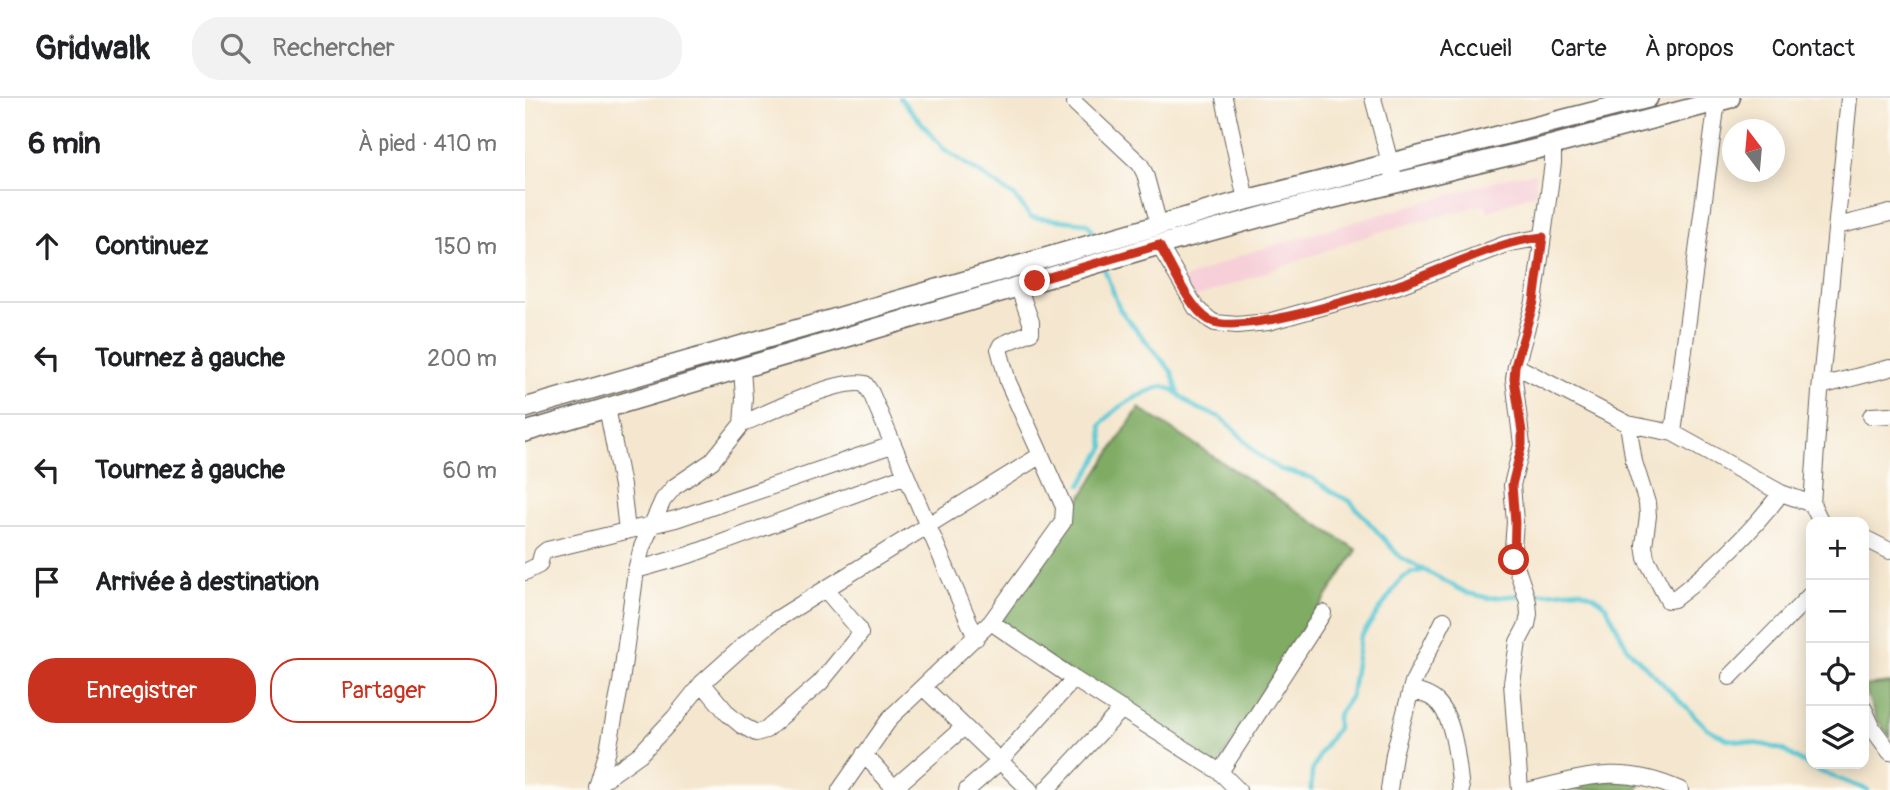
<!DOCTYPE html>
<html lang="fr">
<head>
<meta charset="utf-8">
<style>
  body { margin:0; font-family:Pangolin,sans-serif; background:#f2f2f2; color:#202124 }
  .controls { position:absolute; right:21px; bottom:21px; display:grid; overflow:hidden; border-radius:14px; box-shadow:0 4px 18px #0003 }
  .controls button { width:63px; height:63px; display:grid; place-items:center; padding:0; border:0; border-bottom:2px solid #e0e0e0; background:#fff; color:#202124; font:35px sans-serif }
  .compass { position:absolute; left:1197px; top:21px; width:63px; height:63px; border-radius:50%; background:#fff; box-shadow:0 4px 18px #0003; rotate:344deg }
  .stop { position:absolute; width:21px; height:21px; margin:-16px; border:5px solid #c8321e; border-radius:50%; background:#fff }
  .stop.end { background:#c8321e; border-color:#fff; box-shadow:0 2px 7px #0008 }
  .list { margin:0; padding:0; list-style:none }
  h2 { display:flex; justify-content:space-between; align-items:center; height:91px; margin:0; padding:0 28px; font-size:30px }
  h2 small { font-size:23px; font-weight:400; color:#757577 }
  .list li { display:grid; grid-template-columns:46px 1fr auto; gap:21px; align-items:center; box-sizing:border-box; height:112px; padding:0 28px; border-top:2px solid #e0e0e0 }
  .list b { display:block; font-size:26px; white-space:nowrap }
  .list em { font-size:23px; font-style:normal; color:#757577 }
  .actions { display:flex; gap:14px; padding:21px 28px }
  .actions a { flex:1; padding:16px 0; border:2px solid #c8321e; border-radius:28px; text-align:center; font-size:24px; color:#c8321e }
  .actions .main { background:#c8321e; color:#fff }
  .icon { flex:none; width:38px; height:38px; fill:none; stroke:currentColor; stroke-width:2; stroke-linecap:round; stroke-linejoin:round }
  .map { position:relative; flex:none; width:1365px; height:692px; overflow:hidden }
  header { display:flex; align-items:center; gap:42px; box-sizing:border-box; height:98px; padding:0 35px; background:#fff; border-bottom:2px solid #e0e0e0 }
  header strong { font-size:33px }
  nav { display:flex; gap:38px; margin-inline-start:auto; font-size:24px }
  .search { width:490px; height:63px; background:#f2f2f2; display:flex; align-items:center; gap:18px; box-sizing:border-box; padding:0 24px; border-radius:28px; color:#757577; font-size:26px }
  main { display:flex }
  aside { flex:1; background:#fff }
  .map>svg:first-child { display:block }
</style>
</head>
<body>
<header>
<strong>Gridwalk</strong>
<div class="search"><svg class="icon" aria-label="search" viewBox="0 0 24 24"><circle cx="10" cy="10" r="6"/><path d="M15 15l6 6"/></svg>Rechercher</div>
<nav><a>Accueil</a><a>Carte</a><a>À propos</a><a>Contact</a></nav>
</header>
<main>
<aside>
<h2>6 min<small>À pied · 410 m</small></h2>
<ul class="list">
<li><svg class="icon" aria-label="ahead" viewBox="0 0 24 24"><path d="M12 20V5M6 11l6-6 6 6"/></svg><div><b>Continuez</b></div><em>150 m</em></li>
<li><svg class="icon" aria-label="left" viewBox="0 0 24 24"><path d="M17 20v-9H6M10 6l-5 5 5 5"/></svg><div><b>Tournez à gauche</b></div><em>200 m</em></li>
<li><svg class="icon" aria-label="left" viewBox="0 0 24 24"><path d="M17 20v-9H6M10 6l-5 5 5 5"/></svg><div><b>Tournez à gauche</b></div><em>60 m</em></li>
<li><svg class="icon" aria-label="arrive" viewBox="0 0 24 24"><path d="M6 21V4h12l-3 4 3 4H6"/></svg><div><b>Arrivée à destination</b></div></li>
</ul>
<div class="actions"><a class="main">Enregistrer</a><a>Partager</a></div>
</aside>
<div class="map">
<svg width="1365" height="692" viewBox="0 0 1365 692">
  <rect width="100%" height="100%" fill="#fdfcf7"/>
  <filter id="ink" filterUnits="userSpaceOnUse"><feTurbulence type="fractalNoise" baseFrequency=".0143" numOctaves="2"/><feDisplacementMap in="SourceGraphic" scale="14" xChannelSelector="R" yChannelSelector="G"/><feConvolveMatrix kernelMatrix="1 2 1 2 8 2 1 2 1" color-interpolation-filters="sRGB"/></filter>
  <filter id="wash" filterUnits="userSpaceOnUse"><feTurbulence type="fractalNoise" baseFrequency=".00686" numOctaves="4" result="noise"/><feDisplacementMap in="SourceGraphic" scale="28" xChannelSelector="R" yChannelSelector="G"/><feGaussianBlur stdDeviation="1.57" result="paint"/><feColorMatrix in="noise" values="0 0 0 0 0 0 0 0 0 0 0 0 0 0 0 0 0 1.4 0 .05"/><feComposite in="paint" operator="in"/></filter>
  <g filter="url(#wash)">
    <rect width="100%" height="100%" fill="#f5e7cf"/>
    <path fill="#f6cfd8" d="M1010,75L1011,94L963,114L960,106L850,135L664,202L657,182L719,156L992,77Z"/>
    <path fill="#7fab63" stroke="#4e6440" stroke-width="2" d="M614,310L832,452L691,669L473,528Z
      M1365,585V639L1351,620L1339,588Z
      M1053,682L1117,683L1112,692H1012Z"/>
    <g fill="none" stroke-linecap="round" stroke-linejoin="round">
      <path stroke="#5dc9d5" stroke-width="4.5" d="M375,0L419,51L490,99L506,119L561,125L566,130L569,140
        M578,168L595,212L647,274L654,297
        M556,387L579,350L576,328C588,309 617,295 638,288L648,292L669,309L695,319L708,330L732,356L754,371L787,380L812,397L825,403L875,459L942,495L964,500L1054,492L1069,498L1081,508L1103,551L1182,630L1202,641L1240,647L1258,652L1288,671L1343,692
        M786,692L787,674L795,655L812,630V618L826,598L835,540L876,481L887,475L899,472"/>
    </g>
  </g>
  <g filter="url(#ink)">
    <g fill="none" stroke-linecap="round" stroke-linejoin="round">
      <defs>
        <path id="minor" d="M699,0L721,102
          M848,0L868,76
          M550,5L615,66L620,76L634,127
          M1312,128L1365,115
          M634,147L671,210L685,222L690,225L712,227L743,224L872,188L981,146L1018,139
          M991,268L1103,326L1148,335L1256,395L1287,406
          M1296,288L1365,270
          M82,309L97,388L102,433
          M1346,318L1365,317
          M217,326C242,315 315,279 340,286L346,295L451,540
          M1103,326L1109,364L1122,405L1123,418L1119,447L1121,460L1143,502L1149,501C1189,470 1226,435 1256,395
          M1148,335L1192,3
          M1296,424L1287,406L1295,294L1324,0
          M1339,440L1365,453
          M111,472L164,457L381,377
          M0,474L14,467L17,456L22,452L151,421L367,347
          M466,524L549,581L695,674L713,692
          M1205,579L1286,496
          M177,585L203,616L216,627L231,635L241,632L295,585L335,536L333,530L301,492
          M399,590L505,692
          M886,592C895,595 905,597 911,603C930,619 933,669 936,692
          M1339,611L1348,631L1365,654
          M339,656L371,692
          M695,674L798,515
          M73,686L115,656L149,620L177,585L226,541L249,523L516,357L483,284L474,251L476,247L506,234V224L493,188
          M72,689L83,652L96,584L111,472L117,449L138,402L149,389L187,363L217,326L219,300L217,270
          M369,690L439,629
          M315,692L366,619L466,524L538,424L539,409L516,357
          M442,692L474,664L549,581
          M521,692L597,611
          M864,692L869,656L888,584L919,522
          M995,692L987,585L993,544L1002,527L1004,516L1003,504L989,462L988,450L990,424L987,387L997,347L989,281L991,268L1009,204L1028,65V47
          M1006,692C1063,678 1098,666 1155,692"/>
        <path id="tertiary" d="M0,310L721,102L1123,0
          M0,334L634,147L784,106L1028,47L1205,0"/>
      </defs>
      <use href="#minor" stroke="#68635b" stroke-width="18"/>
      <use href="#tertiary" stroke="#68635b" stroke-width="22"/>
      <use href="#minor" stroke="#fff" stroke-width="16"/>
      <use href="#tertiary" stroke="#fff" stroke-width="19"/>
    </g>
  </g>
  <g fill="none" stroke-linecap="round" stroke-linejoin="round" filter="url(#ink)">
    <path stroke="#c8321e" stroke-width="9" d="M510,183L634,147C646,167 664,210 684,222C713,239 836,199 871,188C920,172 967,144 1018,139L1009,204L990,268L989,281L997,334V347L987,387L990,424L989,462"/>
  </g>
</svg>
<div class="controls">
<button>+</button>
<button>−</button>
<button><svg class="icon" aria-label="locate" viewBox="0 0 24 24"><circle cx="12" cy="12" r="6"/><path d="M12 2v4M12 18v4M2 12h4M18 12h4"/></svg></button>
<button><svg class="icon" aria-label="layers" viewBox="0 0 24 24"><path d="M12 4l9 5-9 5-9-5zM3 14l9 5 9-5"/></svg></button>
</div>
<svg class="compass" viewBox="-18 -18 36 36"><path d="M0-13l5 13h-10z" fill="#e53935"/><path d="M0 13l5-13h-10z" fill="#757577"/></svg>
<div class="stop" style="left:989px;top:462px"></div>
<div class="stop end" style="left:510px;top:183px"></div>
</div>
</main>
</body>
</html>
